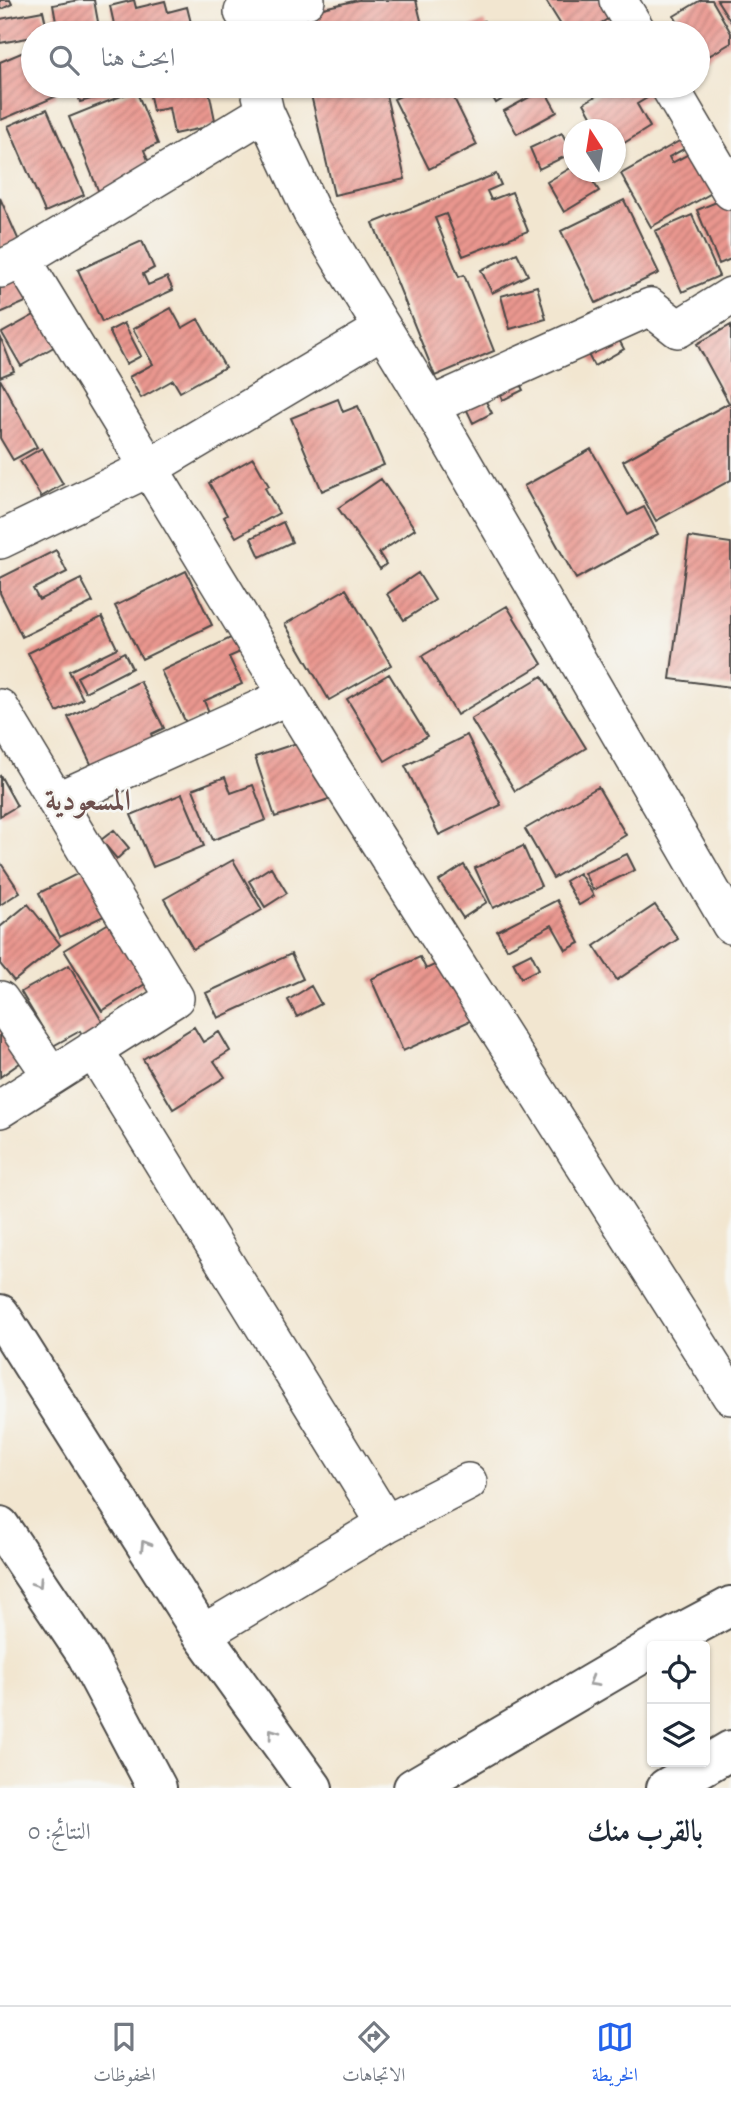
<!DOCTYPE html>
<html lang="ar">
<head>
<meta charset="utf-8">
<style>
  body { margin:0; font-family:Alegreya,Amiri,serif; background:#f6f6f7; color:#1f2937; direction:rtl }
  .controls { position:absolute; right:21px; bottom:21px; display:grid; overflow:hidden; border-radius:7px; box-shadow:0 2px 5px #0004 }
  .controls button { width:63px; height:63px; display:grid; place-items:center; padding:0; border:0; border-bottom:2px solid #e0e1e3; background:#fff; color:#1f2937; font:35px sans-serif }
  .compass { position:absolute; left:563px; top:119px; width:63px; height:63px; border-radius:50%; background:#fff; box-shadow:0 2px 5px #0004; rotate:348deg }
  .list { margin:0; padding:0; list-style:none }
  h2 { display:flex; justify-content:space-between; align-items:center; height:91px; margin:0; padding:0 28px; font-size:30px }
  h2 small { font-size:23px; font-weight:400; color:#747a83 }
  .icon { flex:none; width:38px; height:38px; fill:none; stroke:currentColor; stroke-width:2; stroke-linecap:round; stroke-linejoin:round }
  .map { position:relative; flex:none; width:731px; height:1788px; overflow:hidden; direction:ltr }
  .search { position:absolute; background:#fff; box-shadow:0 2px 5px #0004; left:21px; right:21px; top:21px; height:77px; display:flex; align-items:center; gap:18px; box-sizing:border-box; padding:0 24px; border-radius:38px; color:#747a83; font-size:26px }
  .sheet { height:217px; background:#fff }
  nav { display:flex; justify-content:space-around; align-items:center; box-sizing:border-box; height:98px; border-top:2px solid #e0e1e3; background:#fff; font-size:19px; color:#747a83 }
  nav a { display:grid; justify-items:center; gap:4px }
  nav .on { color:#2563eb }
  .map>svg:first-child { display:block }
</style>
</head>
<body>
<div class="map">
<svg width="731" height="1788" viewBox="0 0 731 1788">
  <defs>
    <pattern id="building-hatch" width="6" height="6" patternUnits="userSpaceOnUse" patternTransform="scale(1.75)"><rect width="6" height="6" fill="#ea978f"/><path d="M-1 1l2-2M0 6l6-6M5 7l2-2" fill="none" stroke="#be7b75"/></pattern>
  </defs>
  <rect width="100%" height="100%" fill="#f6f6f2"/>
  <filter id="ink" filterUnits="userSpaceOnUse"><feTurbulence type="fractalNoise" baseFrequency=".0143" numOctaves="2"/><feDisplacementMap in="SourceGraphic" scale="14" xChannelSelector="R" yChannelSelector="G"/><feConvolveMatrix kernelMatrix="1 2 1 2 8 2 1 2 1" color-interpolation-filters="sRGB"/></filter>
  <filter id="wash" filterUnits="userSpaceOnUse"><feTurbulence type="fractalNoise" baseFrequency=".00686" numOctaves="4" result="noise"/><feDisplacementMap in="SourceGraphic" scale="28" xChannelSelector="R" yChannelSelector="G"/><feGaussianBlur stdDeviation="1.57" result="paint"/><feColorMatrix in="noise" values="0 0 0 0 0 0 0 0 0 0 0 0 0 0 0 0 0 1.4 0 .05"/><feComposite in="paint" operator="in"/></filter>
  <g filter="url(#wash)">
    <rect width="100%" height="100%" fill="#f2e6d0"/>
    <g id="blocks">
      <path fill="url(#building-hatch)" d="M0,0H10L12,4L0,10Z
        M79,0H94L100,33H58L53,5Z
        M134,0L136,8L165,1L168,12L187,7L193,31L185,33H116L110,6Z
        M358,0H416L424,33H297L293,15Z
        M548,0H612L619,12L585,33H566L546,1Z
        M701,0H712L731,33V43L700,61L698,57V33H684L674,16Z
        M717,0H731V22Z
        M43,11L48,33H33V37L0,43V19Z
        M484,21L490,33H458Z
        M33,48V86H53L57,96L1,120L0,62Z
        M76,86H136V87L80,102Z
        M148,86H208L216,125L174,134L169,108L153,111Z
        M309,86H384L405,179L334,195Z
        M421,86H448L477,145L429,169L394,99Z
        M486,86H523L496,103Z
        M569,86H584L572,92Z
        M613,86H653L657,92L637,104L650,127L616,148V130H599L584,103Z
        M544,89L557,112L517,134L504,111Z
        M136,90L158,144L144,150L153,173L100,195L69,117Z
        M47,109L84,195L45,212L8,126Z
        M562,133L572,153L539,169L530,148Z
        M690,135L695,143L669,157L672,163L702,147L724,186L651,227L621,174Z
        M574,166V172H587L599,191L564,212L547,182Z
        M496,174L501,185L487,191L491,200L512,192L528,231L463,256L446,214L435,218L459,277L464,275L494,351L435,376L373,223Z
        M731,196V259L719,264L697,210Z
        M0,198L19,241L2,248L5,256L0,258Z
        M624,200L659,273L596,303L561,231Z
        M692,215L719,276L682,292L655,231Z
        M142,241L154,268L143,274L148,285L167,277L173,290L102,322L78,270Z
        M517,253L528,275L492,293L481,270Z
        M24,272L35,298L0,313V282Z
        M537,286L546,319L510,329L501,296Z
        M171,308L182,328L198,319L225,367L180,392L173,380L141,398L129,377L153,364L133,329Z
        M45,309L64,341L21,366L2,333Z
        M124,323L141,356L126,364L109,331Z
        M731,325V480L656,521L623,461L729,403L697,344Z
        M612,327L624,349L594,366L582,343Z
        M0,336L14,371L0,377Z
        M516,376L523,390L503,400L496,385Z
        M0,379L37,447L13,460L0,438Z
        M481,392L492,413L473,423L463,402Z
        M338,399L343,412L358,406L384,465L322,491L291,418Z
        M42,448L63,484L41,497L20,461Z
        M591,449L628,515L644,507L658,534L576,579L524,486Z
        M253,458L269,486L265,488L279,513L236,537L224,517L227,515L209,483Z
        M381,479L415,529L379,553L386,564L380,569L338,508Z
        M283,522L292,542L260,557L251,538Z
        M689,537L731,543V687L670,679Z
        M56,550L67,572L33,589L39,600L81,579L93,602L22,637L0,593V578Z
        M186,571L212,625L142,659L115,606Z
        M418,573L435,600L404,620L387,594Z
        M346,589L391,665L329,700L285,624Z
        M507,606L542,664L457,715L422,656Z
        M102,617L117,648L69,671L83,699L57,712L28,653Z
        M239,634L247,649L229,657L242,684L204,701L209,712L186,723L161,671Z
        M124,652L132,668L85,692L77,677Z
        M389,674L427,736L385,761L347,699Z
        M542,676L586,748L515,791L471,719Z
        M140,681L164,728L151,734L160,753L93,768L68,717Z
        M467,735L501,805L439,835L405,766Z
        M309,739L329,799L275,817L255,757Z
        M0,775L17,806L0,816Z
        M225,777L231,793L253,785L266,820L213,840L193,789Z
        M598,787L626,835L553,878L525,829Z
        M182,794L204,846L153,867L131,815Z
        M114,830L129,848L117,859L101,840Z
        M523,846L541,886L493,908L475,868Z
        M627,854L635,870L593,890L584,873Z
        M233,860L262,910L193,949L164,899Z
        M0,862L20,892L0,905Z
        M464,865L487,902L463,918L439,881Z
        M271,867L287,893L265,907L249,881Z
        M89,868L110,913L60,937L39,893Z
        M579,873L594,896L579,905L565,881Z
        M557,900L580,943L566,950L552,925L507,949L497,931Z
        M28,904L60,944L14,981L0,964V927Z
        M655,905L678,939L617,980L594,946Z
        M119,917L156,977L102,1011L64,950Z
        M531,953L539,969L521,978L513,962Z
        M291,954L303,979L218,1018L206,993Z
        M420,957L426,969L445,960L472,1020L403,1051L371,979Z
        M69,965L110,1035L89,1047L80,1031L53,1046L21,992Z
        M311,986L321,1004L297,1017L288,1000Z
        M0,1020L27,1058L0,1077Z
        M194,1027L203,1042L219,1032L230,1051L214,1061L225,1077L173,1109L143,1059Z"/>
    </g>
  </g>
  <g filter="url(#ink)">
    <use href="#blocks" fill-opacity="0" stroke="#494744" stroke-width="2"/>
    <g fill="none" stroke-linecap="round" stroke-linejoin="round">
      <defs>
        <path id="minor" d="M618,0L638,33
          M243,12L306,0
          M259,86L265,112L311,211L430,406L731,925
          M669,86L731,191
          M22,259L330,765L731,1396
          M1,269L22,259L265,112
          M430,406L650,307L678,329L731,296
          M0,540L149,468L383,329
          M0,708L175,998L0,1109
          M56,801L288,696
          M0,1000L52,1076
          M93,1049L386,1524
          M202,1634L386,1524L468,1482"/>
        <path id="major" d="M0,1314L202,1634L313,1788
          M0,1526L86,1654L157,1788
          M656,1646L731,1606
          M413,1788L652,1648
          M666,1788L731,1750"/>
      </defs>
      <use href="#minor" stroke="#494744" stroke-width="40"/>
      <use href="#major" stroke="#494744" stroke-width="42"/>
      <use href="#minor" stroke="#fff" stroke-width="37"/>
      <use href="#major" stroke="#fff" stroke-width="38"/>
    </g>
    <defs><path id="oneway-chevron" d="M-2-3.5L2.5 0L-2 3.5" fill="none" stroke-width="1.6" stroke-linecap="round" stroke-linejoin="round" transform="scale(1.75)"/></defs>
    <g stroke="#a0a0a0">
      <use href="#oneway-chevron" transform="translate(145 1545) rotate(-122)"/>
      <use href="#oneway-chevron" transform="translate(38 1583) rotate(56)"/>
      <use href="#oneway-chevron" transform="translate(593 1682) rotate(150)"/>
      <use href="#oneway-chevron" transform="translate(273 1733) rotate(-126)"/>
    </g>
  </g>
  <g text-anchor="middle" stroke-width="5" stroke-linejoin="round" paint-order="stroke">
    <g font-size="30" font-weight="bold" fill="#6e514e" stroke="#f6f6f2">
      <text x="88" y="810">المسعودية</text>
    </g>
  </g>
</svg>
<div class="controls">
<button><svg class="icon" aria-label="locate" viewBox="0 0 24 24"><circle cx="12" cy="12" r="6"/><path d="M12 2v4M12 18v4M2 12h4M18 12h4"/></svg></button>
<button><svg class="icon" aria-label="layers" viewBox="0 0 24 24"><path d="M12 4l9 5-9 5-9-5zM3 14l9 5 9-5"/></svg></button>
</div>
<svg class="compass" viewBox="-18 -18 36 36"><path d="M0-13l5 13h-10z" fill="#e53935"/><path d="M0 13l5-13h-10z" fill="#747a83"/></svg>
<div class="search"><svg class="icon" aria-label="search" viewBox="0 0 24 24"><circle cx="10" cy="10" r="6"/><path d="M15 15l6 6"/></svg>ابحث هنا</div>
</div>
<section class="sheet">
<h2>بالقرب منك<small>النتائج: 0</small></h2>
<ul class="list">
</ul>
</section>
<nav>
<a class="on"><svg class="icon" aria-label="map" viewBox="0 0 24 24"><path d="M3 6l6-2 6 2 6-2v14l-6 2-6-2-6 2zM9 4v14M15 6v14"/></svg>الخريطة</a>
<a><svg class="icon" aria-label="directions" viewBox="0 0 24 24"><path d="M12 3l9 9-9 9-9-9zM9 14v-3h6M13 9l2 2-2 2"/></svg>الاتجاهات</a>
<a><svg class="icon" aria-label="saved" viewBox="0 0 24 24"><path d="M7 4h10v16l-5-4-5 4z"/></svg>المحفوظات</a>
</nav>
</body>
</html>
